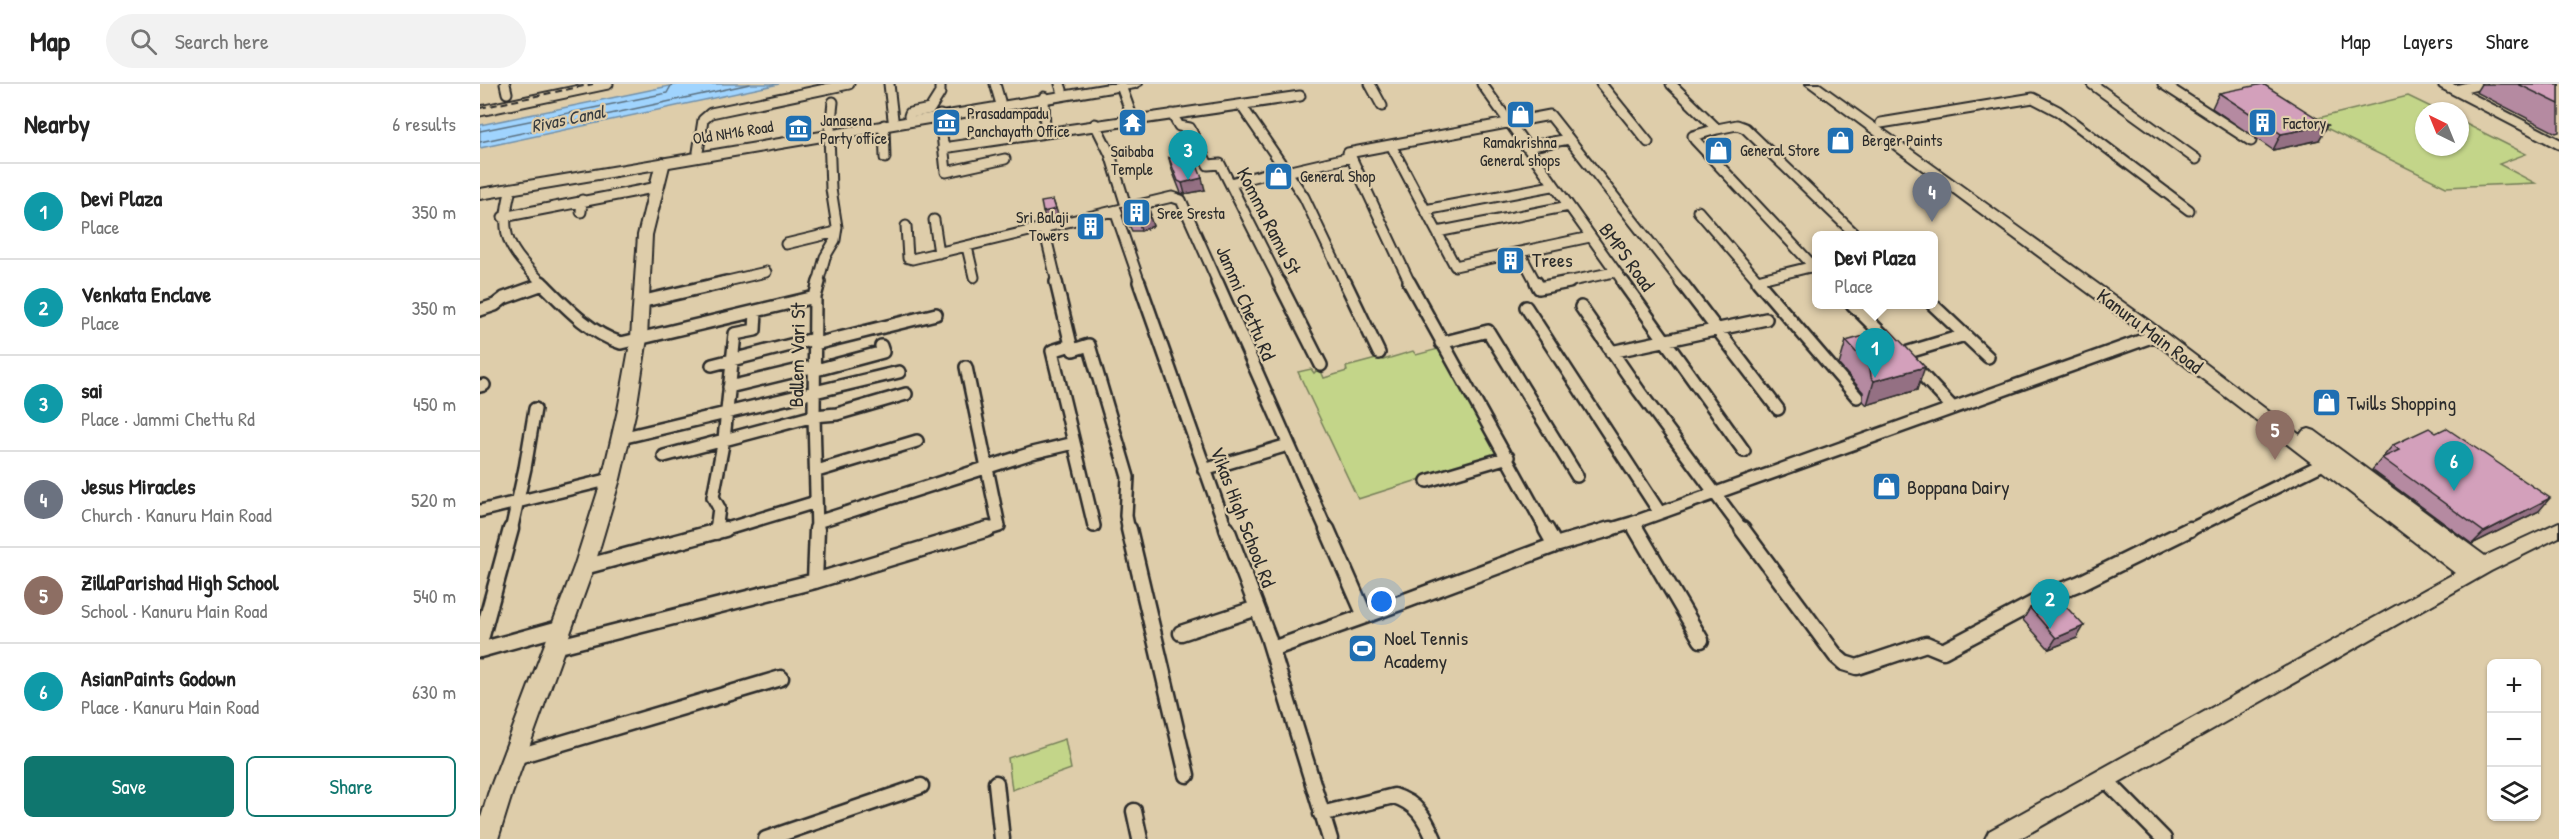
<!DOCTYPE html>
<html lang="en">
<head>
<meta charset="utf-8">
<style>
  body { margin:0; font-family:"Patrick Hand",sans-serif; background:#f2f2f2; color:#222 }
  .controls { position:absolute; right:18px; bottom:18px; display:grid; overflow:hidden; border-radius:9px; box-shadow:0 2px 4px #0004 }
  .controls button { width:54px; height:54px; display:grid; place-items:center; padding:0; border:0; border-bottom:2px solid #e0e0e0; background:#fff; color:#222; font:30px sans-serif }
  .compass { position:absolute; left:1935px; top:18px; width:54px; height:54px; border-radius:50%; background:#fff; box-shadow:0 2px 4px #0004; rotate:317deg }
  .you { position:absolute; left:902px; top:518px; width:21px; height:21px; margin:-15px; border:4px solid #fff; border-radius:50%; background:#1a73e8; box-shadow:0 0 0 9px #1a73e833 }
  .badge { display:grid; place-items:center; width:39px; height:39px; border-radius:50%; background:#0f766e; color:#fff; font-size:20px; font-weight:700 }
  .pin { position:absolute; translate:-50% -50px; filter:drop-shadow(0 2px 3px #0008) }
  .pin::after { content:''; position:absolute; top:32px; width:21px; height:18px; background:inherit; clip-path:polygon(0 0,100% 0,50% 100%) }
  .popup { position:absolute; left:1332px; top:147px; width:126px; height:78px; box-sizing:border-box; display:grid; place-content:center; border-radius:9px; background:#fff; filter:drop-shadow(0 2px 4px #0005); font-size:20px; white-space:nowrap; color:#767676 }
  .popup b { font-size:22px; color:#222 }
  .popup::after { content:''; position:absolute; left:50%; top:100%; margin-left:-12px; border:12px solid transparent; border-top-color:#fff }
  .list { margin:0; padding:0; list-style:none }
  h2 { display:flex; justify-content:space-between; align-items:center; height:78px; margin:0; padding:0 24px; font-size:26px }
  h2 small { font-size:20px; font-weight:400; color:#767676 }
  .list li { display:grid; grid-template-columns:39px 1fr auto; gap:18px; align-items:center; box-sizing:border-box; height:96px; padding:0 24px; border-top:2px solid #e0e0e0 }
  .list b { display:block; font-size:22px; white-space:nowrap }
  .list p { margin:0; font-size:20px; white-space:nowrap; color:#767676 }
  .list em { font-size:20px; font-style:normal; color:#767676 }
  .actions { display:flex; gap:12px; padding:18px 24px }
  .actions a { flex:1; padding:14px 0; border:2px solid #0f766e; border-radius:9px; text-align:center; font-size:21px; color:#0f766e }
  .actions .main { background:#0f766e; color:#fff }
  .icon { flex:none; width:33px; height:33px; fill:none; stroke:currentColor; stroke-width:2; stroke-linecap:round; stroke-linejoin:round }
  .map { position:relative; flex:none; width:2079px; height:755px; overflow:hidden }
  header { display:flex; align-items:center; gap:36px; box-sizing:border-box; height:84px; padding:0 30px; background:#fff; border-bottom:2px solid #e0e0e0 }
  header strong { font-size:28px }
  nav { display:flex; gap:33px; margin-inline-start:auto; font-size:21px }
  .search { width:420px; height:54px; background:#f2f2f2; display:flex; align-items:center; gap:15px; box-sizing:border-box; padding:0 21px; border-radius:33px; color:#767676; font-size:22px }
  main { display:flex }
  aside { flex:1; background:#fff }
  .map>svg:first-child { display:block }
</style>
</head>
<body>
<header>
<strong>Map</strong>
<div class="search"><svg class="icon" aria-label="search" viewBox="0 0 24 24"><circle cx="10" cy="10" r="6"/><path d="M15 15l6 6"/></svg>Search here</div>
<nav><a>Map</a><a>Layers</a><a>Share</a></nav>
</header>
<main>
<aside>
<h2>Nearby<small>6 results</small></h2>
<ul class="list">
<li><span class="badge" style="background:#0f9aa8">1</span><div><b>Devi Plaza</b><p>Place</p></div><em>350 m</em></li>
<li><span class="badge" style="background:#0f9aa8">2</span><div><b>Venkata Enclave</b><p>Place</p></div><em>350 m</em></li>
<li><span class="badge" style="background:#0f9aa8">3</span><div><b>sai</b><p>Place · Jammi Chettu Rd</p></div><em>450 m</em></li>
<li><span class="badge" style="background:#6b7280">4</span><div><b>Jesus Miracles</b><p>Church · Kanuru Main Road</p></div><em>520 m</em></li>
<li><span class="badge" style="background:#8d6e63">5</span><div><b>ZillaParishad High School</b><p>School · Kanuru Main Road</p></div><em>540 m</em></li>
<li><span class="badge" style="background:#0f9aa8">6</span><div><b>AsianPaints Godown</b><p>Place · Kanuru Main Road</p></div><em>630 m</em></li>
</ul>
<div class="actions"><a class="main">Save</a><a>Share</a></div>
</aside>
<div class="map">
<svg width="2079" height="755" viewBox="0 0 2079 755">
  <rect width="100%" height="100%" fill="#decdaa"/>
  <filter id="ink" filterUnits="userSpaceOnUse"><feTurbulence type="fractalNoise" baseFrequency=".0167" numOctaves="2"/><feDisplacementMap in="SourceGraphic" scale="12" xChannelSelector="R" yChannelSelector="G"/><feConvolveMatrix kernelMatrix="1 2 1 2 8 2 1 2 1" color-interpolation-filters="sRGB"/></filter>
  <g filter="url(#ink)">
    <path fill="#c3d589" stroke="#77805a" stroke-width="1.5" d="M1928,12L1959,27H1944V63H1980V37L2046,70L2019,80L2055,99L1966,103L1830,36Z
      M958,265L1020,370L878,415L818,288L831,285L834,289L836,287L834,283L839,282L844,294L867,287L866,283L896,275L900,271L903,276L933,267L936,271Z
      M585,655L591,685L532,706L528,674Z"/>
    <path fill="#a0d4fe" stroke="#7190aa" stroke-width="1.5" d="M199,0H299L0,64V41Z"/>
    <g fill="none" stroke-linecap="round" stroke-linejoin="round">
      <path stroke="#5a6f7f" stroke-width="1.5" d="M0,47L187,9L192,0
        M0,58L270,0"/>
      <defs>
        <path id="street-far2" d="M25,0L27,9
          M409,0L413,35
          M515,0L520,17
          M580,0L582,6
          M890,0L902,22
          M1002,0L1144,199
          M1121,0L1168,58
          M1191,0L1237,45L1213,52L1215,56L1336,185
          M1612,0L1716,75
          M1683,0L1771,57
          M1963,0L2079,60
          M641,2L653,35
          M1976,6L2001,0
          M564,13L565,49
          M761,21L824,113L865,199
          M0,27L128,0
          M692,30L699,42L710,44L728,81L740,80L800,199
          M460,31L466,88L525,75
          M429,32L430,29L450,25L460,9V0
          M1401,39L1553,14L1578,27L1709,126
          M615,40L630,70L647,125
          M404,41L405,74
          M1237,45L1257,41L1265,44L1377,152
          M350,46L353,18
          M911,61L975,182L1110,153
          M1046,63L1089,55L1202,199
          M463,64L820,12
          M218,68L223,36L231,29L369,0
          M871,73L930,199
          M806,88L871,73L868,69L1070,31L1089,55
          M750,99L805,85
          M31,105C18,153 29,165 62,199
          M945,126L1072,102
          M635,127L660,199
          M1218,127L1280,199
          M101,128L102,116
          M23,133L178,103
          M454,136L459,169
          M426,142L428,174L432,175L692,113L701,116L738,199
          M564,145L577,199
          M957,148L1089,122
          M306,160L356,148
          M487,163L494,193
          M1040,169L1056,199
          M1277,196L1334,182
          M239,199L286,188
          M338,199L345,173L355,156L357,143L351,105L349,50
          M1082,199L1134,188"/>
        <path id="street-far1" d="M61,198C84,221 109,249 141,259L335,213
          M576,198L591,261
          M659,198L747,447
          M737,198L847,447
          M799,198L841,281
          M865,198L899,269
          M929,198L1067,447
          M1056,198L1059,204L1089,198
          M1143,198L1264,367
          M1201,198L1298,325
          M1278,198L1377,313
          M160,218L246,198
          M1372,220L1410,258
          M1452,220L1508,273
          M1046,223L1180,429
          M1101,223L1159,307L1263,447
          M0,226L15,221L24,214L63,200
          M961,259L1008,247L1097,392
          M335,260L456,230
          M1131,268L1286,235
          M1422,270L1485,251
          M1431,279L1473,324L1677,251
          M232,281L334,255
          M486,283L519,442L503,447
          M336,286L403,268L401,262
          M0,302L4,301
          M249,303L336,282
          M141,354L419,288
          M184,372L334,332L357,330L426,310
          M724,386L808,361
          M337,387L437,357
          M947,397L1028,373
          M0,427L131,395
          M337,438L552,369L594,359
          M614,442L572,267L591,261L593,266L609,261L648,393L646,432L649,447
          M31,447L45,384L55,325
          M236,447L239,424L233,413L244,355L255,250L275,246L276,228
          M240,447L336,418
          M337,447L334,332L335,213L339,198
          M1125,447L1152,439
          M1157,447L1152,439L1473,324
          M1707,447L1845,379"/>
        <path id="street" d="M649,445L707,691
          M747,445L788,553L850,755
          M1066,445L1075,461
          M1156,445L1221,556
          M1262,445L1356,572L1364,579L1377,583L1446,560L1463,567L1569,511L1600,499L1710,445
          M236,448V445
          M104,483L245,445
          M335,497L337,445
          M885,532L1075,461L1130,445
          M701,549L777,524
          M0,559L31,445
          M75,563L335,497L508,445
          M792,565L885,532L847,445
          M0,566L83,543
          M35,673L301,594
          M1626,696L1684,755
          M516,699L522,755
          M654,727L660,755
          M841,730L914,712C937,719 945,734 954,755
          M286,755L441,702"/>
        <path id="secondary" d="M1326,0H1340L1672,239L1820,351L1823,347L1829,345L1835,347L2005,472L2079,438V453L2011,487L1539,755H1505L1509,747L1975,489L1660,247Z
          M183,74L190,78L172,151L167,254L156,326L140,395L114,483L32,710L18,755H0V737L8,710L94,483L122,395L138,326L151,254L158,151L176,78Z"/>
        <path id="primary" d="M629,0H662L655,4L0,115V105Z"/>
      </defs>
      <use href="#street-far2" stroke="#2b2b2b" stroke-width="13"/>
      <use href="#street-far1" stroke="#2b2b2b" stroke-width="16"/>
      <use href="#street" stroke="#2b2b2b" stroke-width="19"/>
      <use href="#secondary" stroke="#2b2b2b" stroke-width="4"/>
      <use href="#primary" stroke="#2b2b2b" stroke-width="4"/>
      <use href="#street-far2" stroke="#decdaa" stroke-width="9"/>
      <use href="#street-far1" stroke="#decdaa" stroke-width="11"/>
      <use href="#street" stroke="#decdaa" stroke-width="14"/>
      <use href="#secondary" fill="#decdaa" fill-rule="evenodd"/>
      <use href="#primary" fill="#decdaa" fill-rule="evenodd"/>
      <path stroke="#2b2b2b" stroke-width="2" stroke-dasharray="7 4" stroke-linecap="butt" d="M0,24L113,0"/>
    </g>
    <path fill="#b58aa1" stroke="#2b2b2b" stroke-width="1.5" d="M2001,0H2079V48L2076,49L1996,8Z
      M1739,9L1839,56L1793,66L1732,24Z
      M689,74L725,106L705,110L701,109L692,86Z
      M641,123L671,131H669L673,142L661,147H652L644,131Z
      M1366,257L1437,306L1387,321L1383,317V308L1359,281Z
      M1913,361L2059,427L1992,460L1892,386Z
      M1550,524L1597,554L1569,565L1543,536Z"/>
    <path fill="#947083" stroke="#2b2b2b" stroke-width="1.5" d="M1848,41L1839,56L1793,66L1801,50Z
      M722,94L725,106L705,110L702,99Z
      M573,116L579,133L566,136L563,128Z
      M666,122H668L671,131H668Z
      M670,133L673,142L661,147L659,138Z
      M616,139L619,147L605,150L603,142Z
      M1038,171V179L1025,181V173Z
      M1445,283L1437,306L1387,321L1394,297Z
      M2070,414L2059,427L1992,460L2004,448Z
      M1604,542L1597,554L1569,565L1576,554Z"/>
    <path fill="#d3a0bb" stroke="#2b2b2b" stroke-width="1.5" d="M1783,0L1848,41L1801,50L1739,9Z
      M2038,0H2079V20Z
      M712,69L722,94L702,99L698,97L689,74Z
      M573,116L576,125L563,128L561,118Z
      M666,117L668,122H666L670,133L659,138H649L641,123Z
      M613,130L616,139L603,142L600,133Z
      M1036,168L1038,171L1025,173L1024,170Z
      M1409,245L1445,283L1394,297L1391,293L1390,284L1366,257Z
      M1949,344L1956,349L1966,344L2070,414L2004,448L1902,374L1919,366L1913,361Z
      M1576,512L1604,542L1576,554L1550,524Z"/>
  </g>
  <defs>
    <symbol id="shop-square" viewBox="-11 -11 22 22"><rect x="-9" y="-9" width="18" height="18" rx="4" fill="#1f6fb2" stroke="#decdaa"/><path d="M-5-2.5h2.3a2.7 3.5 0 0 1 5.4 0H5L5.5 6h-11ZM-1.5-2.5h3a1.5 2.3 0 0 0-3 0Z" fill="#fff"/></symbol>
    <symbol id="museum-square" viewBox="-11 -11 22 22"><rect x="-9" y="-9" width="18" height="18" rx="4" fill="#1f6fb2" stroke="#decdaa"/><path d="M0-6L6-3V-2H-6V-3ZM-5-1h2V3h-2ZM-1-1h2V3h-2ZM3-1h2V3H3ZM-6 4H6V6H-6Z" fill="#fff"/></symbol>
    <symbol id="temple-square" viewBox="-11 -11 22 22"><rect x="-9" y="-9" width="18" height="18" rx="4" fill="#1f6fb2" stroke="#decdaa"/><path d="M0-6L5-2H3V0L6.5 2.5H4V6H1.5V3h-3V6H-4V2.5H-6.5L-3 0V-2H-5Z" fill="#fff"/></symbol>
    <symbol id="building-square" viewBox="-11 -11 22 22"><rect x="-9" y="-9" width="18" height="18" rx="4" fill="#1f6fb2" stroke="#decdaa"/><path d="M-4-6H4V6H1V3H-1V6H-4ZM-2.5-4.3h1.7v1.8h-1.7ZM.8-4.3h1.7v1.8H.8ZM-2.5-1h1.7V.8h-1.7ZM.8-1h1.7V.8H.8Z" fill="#fff"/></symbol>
    <symbol id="stadium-square" viewBox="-11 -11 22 22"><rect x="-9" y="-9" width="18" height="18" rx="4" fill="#1f6fb2" stroke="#decdaa"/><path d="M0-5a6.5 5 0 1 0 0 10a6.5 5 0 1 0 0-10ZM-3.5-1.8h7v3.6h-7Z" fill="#fff"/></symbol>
  </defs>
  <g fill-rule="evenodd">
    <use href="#shop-square" x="1024" y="14" width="33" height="33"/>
    <use href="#museum-square" x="450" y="22" width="33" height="33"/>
    <use href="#temple-square" x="636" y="22" width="33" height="33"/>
    <use href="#building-square" x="1766" y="22" width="33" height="33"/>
    <use href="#museum-square" x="302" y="28" width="33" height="33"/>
    <use href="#shop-square" x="1344" y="40" width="33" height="33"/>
    <use href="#shop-square" x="1222" y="50" width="33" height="33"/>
    <use href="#shop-square" x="782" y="76" width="33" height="33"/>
    <use href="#building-square" x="640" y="112" width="33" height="33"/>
    <use href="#building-square" x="594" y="126" width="33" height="33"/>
    <use href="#building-square" x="1014" y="160" width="33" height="33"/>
    <use href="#shop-square" x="1830" y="302" width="33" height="33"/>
    <use href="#shop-square" x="1390" y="386" width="33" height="33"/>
    <use href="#stadium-square" x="866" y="548" width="33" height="33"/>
  </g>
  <g text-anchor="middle" stroke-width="4.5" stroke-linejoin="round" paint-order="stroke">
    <g font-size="16" fill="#2b2b2b" stroke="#decdaa" text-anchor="start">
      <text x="487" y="35">Prasadampadu<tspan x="487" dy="18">Panchayath Office</tspan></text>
      <text x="340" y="42">Janasena<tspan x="340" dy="18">Party office</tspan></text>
      <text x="1803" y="45">Factory</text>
      <text x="1382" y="62">Berger Paints</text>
      <text x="1040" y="64" text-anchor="middle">Ramakrishna<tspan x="1040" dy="18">General shops</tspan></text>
      <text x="1260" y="72">General Store</text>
      <text x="652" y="73" text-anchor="middle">Saibaba<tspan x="652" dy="18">Temple</tspan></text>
      <text x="820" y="98">General Shop</text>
      <text x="677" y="135">Sree Sresta</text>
      <text x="589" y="139" text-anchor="end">Sri Balaji<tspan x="589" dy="18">Towers</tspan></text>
    </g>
    <g font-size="16" fill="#2b2b2b" stroke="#decdaa">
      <text transform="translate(253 48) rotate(-9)" y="6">Old NH16 Road</text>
    </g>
    <g font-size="18" font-style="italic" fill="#373c40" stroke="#decdaa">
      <text transform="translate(88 35) rotate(-12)" y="6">Rivas Canal</text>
    </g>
    <g font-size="20" fill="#2b2b2b" stroke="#decdaa">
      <text transform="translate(789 137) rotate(63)" y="7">Komma Ramu St</text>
      <text transform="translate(1147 173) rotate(54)" y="7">BMPS Road</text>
      <text transform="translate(766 219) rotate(67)" y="7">Jammi Chettu Rd</text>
      <text transform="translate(1670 247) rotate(37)" y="7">Kanuru Main Road</text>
      <text transform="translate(317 271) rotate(-89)" y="7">Ballem Vari St</text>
      <text transform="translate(763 433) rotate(69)" y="7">Vikas High School Rd</text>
    </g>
    <g font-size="20" fill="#2b2b2b" stroke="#decdaa" text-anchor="start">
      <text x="1052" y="183">Trees</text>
      <text x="1867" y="326">Twills Shopping</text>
      <text x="1427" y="410">Boppana Dairy</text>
      <text x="904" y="561">Noel Tennis<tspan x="904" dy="23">Academy</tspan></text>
    </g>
  </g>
</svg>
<div class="controls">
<button>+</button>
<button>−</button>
<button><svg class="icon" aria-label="layers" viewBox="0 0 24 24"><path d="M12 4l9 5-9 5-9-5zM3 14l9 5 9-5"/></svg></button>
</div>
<svg class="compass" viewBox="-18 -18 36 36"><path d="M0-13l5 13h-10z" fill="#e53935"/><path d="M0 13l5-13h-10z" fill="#767676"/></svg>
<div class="you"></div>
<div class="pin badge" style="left:1395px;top:294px;background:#0f9aa8">1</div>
<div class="popup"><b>Devi Plaza</b>Place</div>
<div class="pin badge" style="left:1570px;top:545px;background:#0f9aa8">2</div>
<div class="pin badge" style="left:708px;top:96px;background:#0f9aa8">3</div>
<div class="pin badge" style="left:1452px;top:138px;background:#6b7280">4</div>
<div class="pin badge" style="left:1795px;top:376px;background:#8d6e63">5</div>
<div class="pin badge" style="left:1974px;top:407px;background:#0f9aa8">6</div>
</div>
</main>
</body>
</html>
